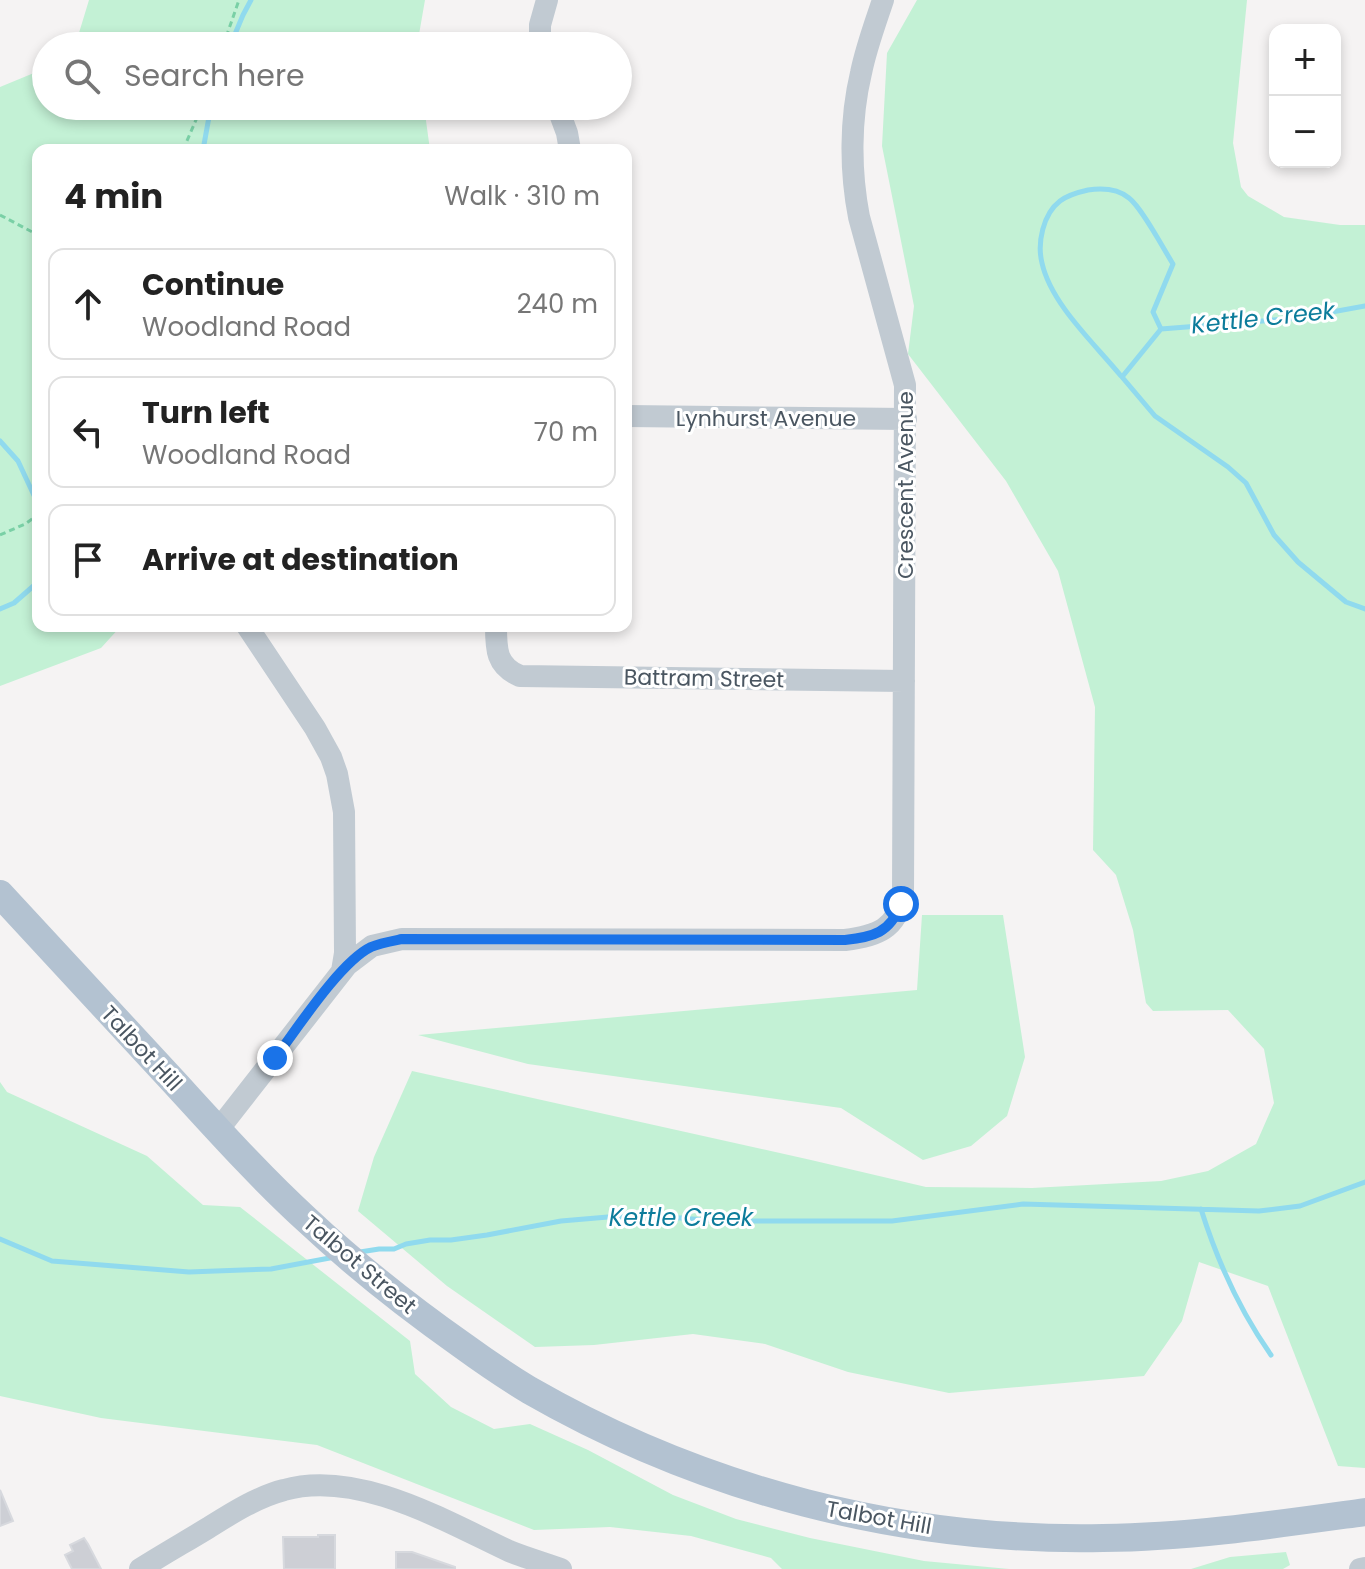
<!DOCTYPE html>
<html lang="en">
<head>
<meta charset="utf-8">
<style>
  body { margin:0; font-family:Poppins,sans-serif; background:#f2f2f2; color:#222 }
  .controls { position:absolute; right:24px; top:24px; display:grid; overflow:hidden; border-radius:16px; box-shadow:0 4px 12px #0003 }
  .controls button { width:72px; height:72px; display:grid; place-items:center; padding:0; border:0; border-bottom:2px solid #e0e0e0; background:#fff; color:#222; font:40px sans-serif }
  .stop { position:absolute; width:24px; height:24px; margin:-18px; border:6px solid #1a73e8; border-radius:50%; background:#fff }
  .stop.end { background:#1a73e8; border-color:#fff; box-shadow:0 2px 8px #0008 }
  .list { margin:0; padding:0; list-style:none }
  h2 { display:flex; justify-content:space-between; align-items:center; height:104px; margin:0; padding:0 32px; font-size:34px }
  h2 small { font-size:26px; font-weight:400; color:#767676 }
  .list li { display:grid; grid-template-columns:52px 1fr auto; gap:24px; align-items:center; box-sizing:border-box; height:112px; margin:0 16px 16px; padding:0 16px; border:2px solid #e0e0e0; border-radius:16px }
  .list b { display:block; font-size:30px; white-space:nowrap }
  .list p { margin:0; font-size:26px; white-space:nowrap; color:#767676 }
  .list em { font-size:26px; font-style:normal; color:#767676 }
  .icon { flex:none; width:44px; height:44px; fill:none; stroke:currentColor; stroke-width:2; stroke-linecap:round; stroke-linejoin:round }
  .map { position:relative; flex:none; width:1365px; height:1569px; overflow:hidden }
  .search { position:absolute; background:#fff; box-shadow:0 4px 12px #0003; left:32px; top:32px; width:600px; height:88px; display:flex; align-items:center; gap:20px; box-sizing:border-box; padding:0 28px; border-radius:44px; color:#767676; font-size:30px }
  .panel { position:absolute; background:#fff; box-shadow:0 4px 12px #0003; left:32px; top:144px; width:600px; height:488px; border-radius:16px }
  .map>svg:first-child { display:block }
</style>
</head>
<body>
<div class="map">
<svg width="1365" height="1569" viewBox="0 0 1365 1569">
  <rect width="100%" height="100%" fill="#f5f3f3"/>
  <path fill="#c3f1d5" d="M89,0H425L417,46H75Z
    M917,0H1247L1233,143L1241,187L1248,196L1284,217L1340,225H1365V1468L1338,1466L1268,1286L1199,1262L1182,1321L1144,1376L949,1393L848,1372L765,1344L693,1334L594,1345L535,1347L447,1286L358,1211L374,1157L412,1071L811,1160L926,1187L1032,1188L1161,1181L1208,1171L1256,1144L1274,1103L1264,1049L1228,1010L1153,1011L1146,1003L1133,930L1116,875L1093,850L1095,707L1058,571L1006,481L908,354L914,306L882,146L887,53Z
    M46,68V106H424L430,150H38V626H121L101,648L0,686V87Z
    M922,915H1003L1025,1057L1007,1116L971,1146L923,1160L841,1108L528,1064L418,1035L917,990Z
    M0,1082L7,1092L147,1156L203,1205L240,1207L410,1341L415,1374L451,1407L494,1429L530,1424L588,1450L673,1495L736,1519L810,1538L924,1561L1009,1569H782L771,1558L691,1536L610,1527L534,1530L317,1445L101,1418L0,1396Z
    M1286,1552L1290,1565L1283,1569H1191L1230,1557Z"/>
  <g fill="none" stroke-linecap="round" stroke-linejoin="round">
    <path stroke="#90daee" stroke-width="5" d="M230,46L243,15L251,0
      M203,150L211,106
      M1365,306L1299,318L1161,329L1122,377L1155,416L1228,467L1246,483L1274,535L1298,562L1346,602L1365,609
      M1121,376C1095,344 1051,304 1042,263C1037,243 1043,214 1060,201C1068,195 1079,192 1088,190C1102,188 1118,189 1129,198C1142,208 1163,248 1173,264L1153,312L1161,329
      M0,441L18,461L38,504
      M0,609L14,603L38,582
      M1201,1209C1217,1260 1240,1311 1271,1355
      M0,1239L52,1261L189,1272L271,1269L335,1257
      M360,1252L379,1249H394L406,1244L430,1240H451L487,1235L561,1221L608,1217H669L716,1221H892L1023,1204L1259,1211L1300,1206L1365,1182"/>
  </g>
  <path fill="#cdcfd5" stroke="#d7d9de" stroke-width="2" d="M0,1490L13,1521L0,1526Z
    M318,1535H335V1569H284L283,1537H318Z
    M84,1538L88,1544L101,1569H72L65,1555L73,1551L70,1545Z
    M396,1552H412L455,1567V1569H396Z"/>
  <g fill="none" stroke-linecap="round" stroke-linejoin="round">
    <path stroke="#7ad0a6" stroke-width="3" stroke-dasharray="6 4" stroke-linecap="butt" d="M223,46L239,0
      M183,150L202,106
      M0,215L38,235
      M0,535L25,524L38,515"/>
    <path stroke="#c1cad2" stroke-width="22" d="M540,46V25L547,0
      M557,106L567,133L570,150
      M626,416L906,419
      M247,626L315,728L331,757L337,774L344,812L345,953L342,971
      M496,626C496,649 496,666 520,676L904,681
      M218,1130L347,965L372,946L402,939L845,940C877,936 897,929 903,895L905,385L859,217C850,171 850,119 861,73C866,48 875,24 883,0
      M140,1569C162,1555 185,1542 208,1528C232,1513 257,1497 284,1490C357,1469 445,1521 509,1551C526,1558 544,1563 561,1569
      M1360,1569L1365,1568"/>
    <path stroke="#b3c2d1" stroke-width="28" d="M0,894C58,957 116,1019 174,1082C217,1129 260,1177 307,1220C356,1266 408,1307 462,1345C484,1361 506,1376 529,1390C703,1490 902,1542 1103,1538C1191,1537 1278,1524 1365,1512"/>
  </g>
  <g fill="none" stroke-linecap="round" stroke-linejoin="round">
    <path stroke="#1a73e8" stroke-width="10" d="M275,1058C297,1029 340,962 371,947C380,943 392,941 402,939L845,940C873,937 890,933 901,904"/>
  </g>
  <g text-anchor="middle" stroke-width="6" stroke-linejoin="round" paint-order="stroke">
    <g font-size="22" fill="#4a5661" stroke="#fff">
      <text x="766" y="426">Lynhurst Avenue</text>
      <text transform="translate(905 485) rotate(-90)" y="8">Crescent Avenue</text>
      <text transform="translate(704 678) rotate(1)" y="8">Battram Street</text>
      <text transform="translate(142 1048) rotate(47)" y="8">Talbot Hill</text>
      <text transform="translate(360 1264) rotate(40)" y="8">Talbot Street</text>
      <text transform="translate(879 1517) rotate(10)" y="8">Talbot Hill</text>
    </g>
    <g font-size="24" font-style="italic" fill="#0c7c9b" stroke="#fff">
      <text transform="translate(1263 318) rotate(-6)" y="8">Kettle Creek</text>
      <text x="681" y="1226">Kettle Creek</text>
    </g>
  </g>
</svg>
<div class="controls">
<button>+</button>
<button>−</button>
</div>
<div class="stop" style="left:901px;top:904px"></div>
<div class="stop end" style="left:275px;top:1058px"></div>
<div class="search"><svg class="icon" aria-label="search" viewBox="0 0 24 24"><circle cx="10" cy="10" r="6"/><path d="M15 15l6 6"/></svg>Search here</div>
<section class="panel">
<h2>4 min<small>Walk · 310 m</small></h2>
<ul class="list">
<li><svg class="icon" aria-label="ahead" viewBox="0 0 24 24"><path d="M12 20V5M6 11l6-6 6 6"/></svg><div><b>Continue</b><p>Woodland Road</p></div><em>240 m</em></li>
<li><svg class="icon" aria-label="left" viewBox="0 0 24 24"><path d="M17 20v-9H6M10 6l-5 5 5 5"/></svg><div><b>Turn left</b><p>Woodland Road</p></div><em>70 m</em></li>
<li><svg class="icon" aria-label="arrive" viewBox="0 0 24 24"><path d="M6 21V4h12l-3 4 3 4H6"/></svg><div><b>Arrive at destination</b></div></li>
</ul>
</section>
</div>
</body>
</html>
